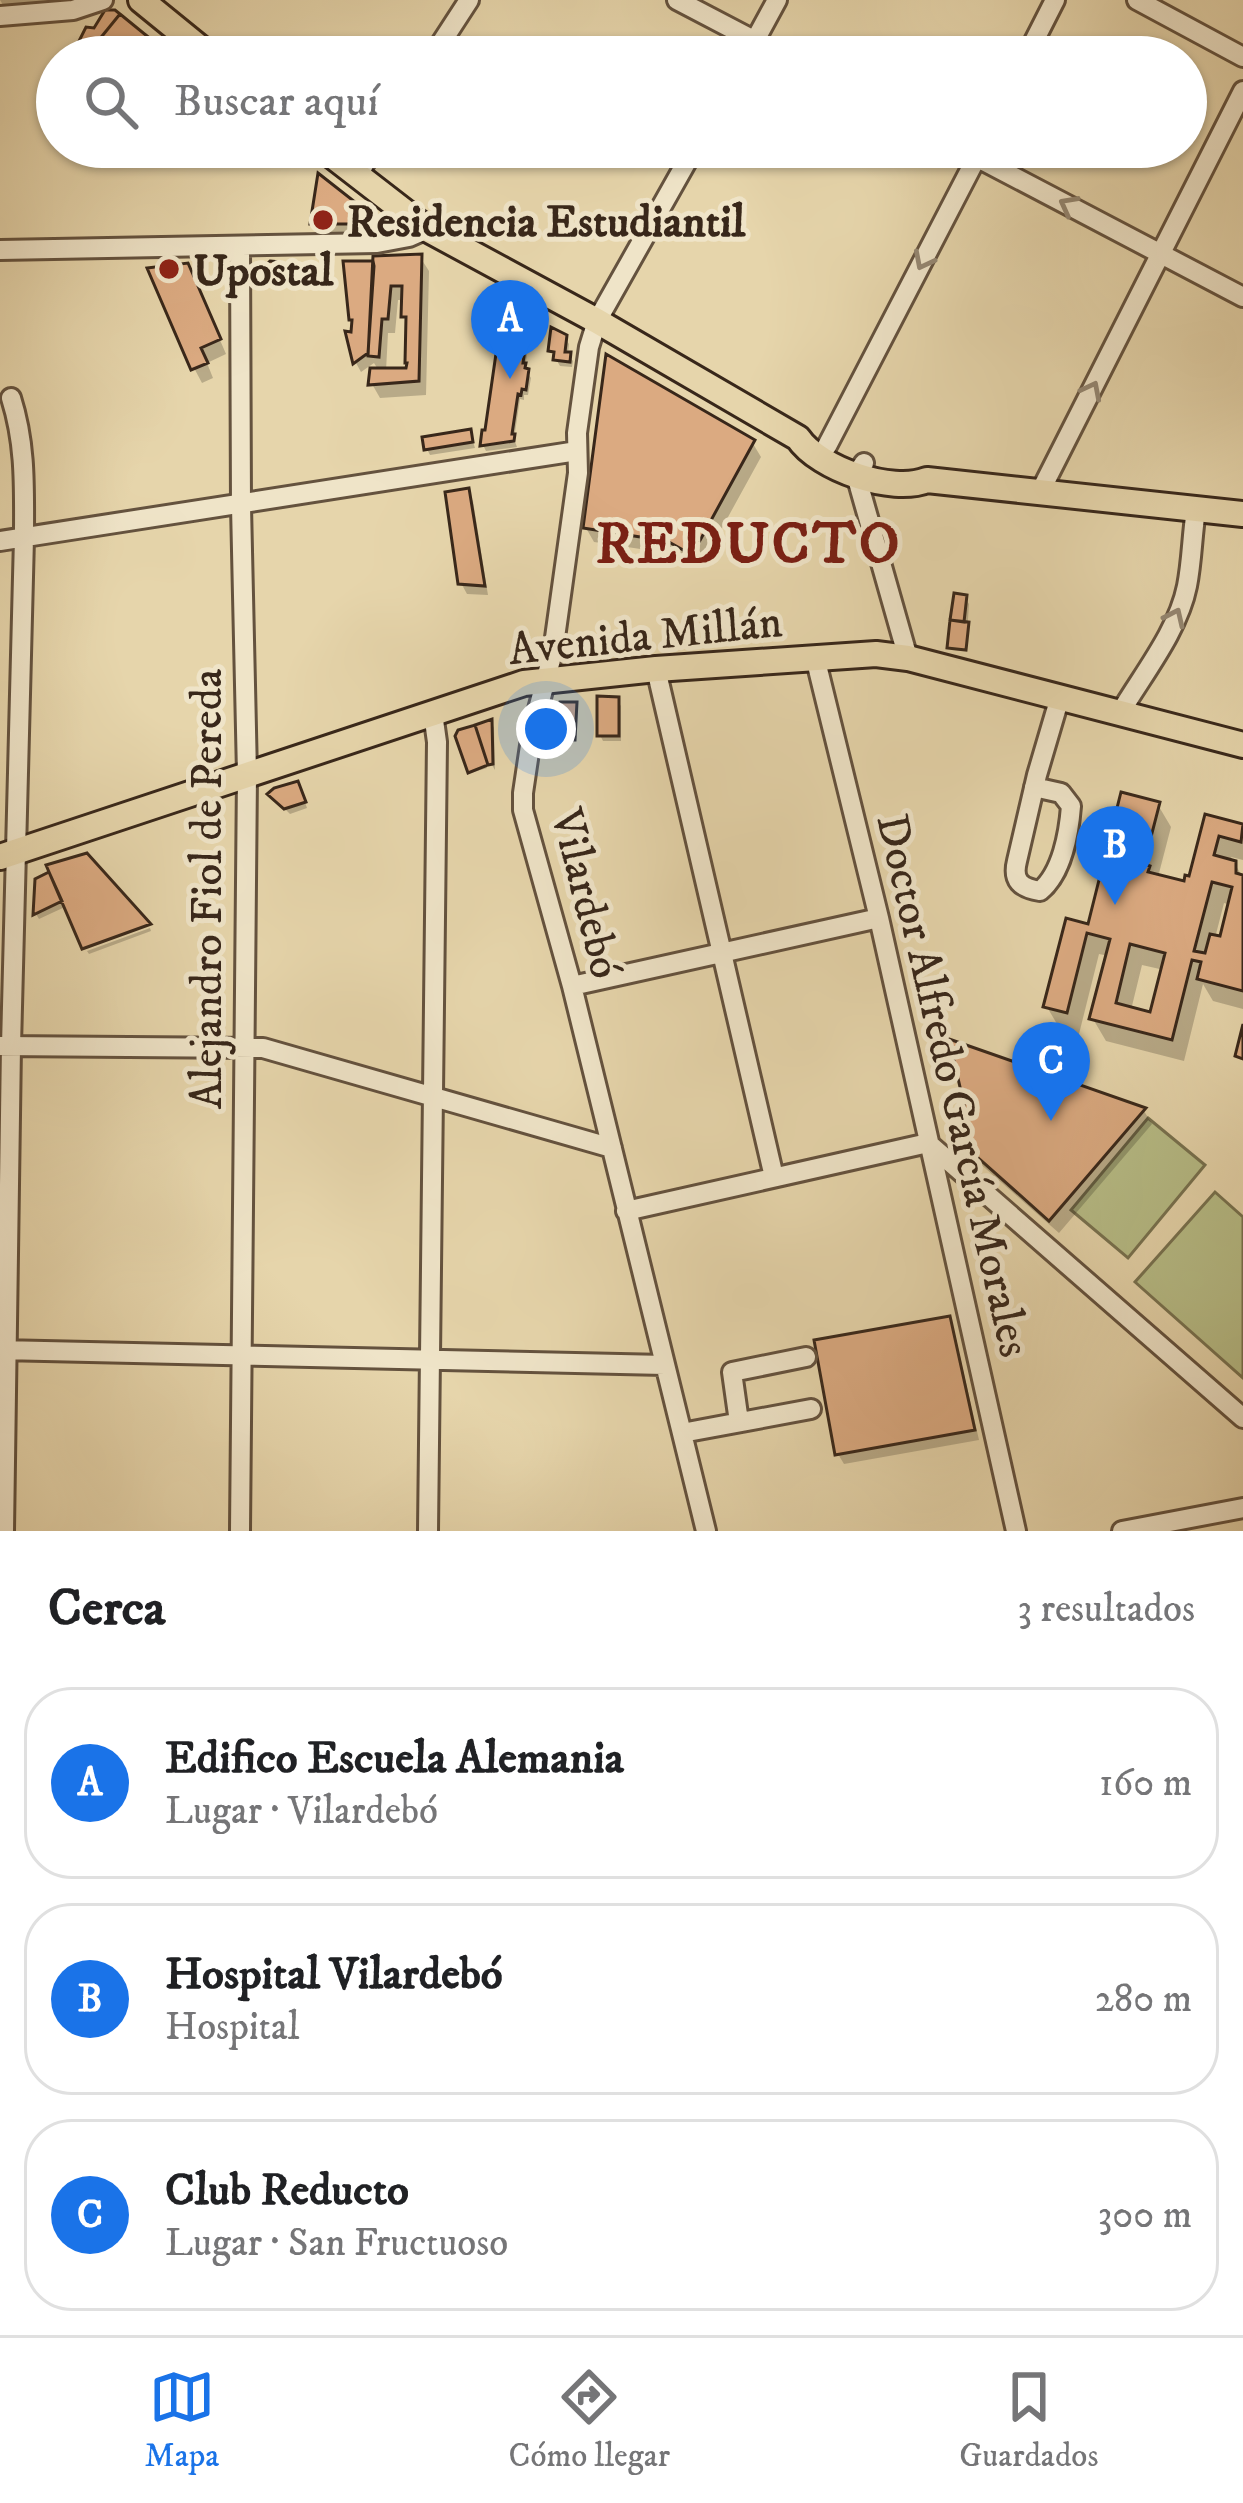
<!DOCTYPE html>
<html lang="es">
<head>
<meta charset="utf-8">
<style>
  body { margin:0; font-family:"IM FELL DW Pica",serif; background:#f6f6f6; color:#202124 }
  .you { position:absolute; left:546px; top:729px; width:42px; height:42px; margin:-30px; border:9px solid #fff; border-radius:50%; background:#1a73e8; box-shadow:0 0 0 18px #1a73e833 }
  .badge { display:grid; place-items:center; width:78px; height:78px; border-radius:50%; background:#1a73e8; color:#fff; font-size:39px; font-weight:700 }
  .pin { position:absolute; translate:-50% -99px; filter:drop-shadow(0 3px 6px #0008) }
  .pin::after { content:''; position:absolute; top:63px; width:42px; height:36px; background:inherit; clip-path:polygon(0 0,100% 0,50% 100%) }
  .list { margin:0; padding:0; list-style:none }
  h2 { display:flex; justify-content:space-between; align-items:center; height:156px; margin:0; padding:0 48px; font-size:51px }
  h2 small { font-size:39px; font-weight:400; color:#757577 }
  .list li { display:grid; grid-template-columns:78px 1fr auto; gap:36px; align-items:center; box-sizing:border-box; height:192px; margin:0 24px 24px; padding:0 24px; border:3px solid #e0e0e0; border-radius:48px }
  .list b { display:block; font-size:45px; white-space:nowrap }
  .list p { margin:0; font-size:39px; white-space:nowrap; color:#757577 }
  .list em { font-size:39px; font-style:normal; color:#757577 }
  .icon { flex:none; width:66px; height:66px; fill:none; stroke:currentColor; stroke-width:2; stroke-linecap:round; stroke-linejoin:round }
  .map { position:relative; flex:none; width:1243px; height:1531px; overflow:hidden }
  .search { position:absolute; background:#fff; box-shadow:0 3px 9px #0004; left:36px; right:36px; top:36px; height:132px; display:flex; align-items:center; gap:30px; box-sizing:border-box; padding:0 42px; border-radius:66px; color:#757577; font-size:45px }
  .sheet { height:804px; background:#fff }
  nav { display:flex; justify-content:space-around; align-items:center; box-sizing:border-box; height:168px; border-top:3px solid #e0e0e0; background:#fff; font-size:33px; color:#757577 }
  nav a { display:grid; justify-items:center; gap:6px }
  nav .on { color:#1a73e8 }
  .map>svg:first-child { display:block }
</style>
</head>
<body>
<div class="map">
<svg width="1243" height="1531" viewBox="0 0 1243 1531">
  <rect width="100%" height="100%" fill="#e6d5ab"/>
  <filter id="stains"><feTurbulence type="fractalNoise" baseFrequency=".00167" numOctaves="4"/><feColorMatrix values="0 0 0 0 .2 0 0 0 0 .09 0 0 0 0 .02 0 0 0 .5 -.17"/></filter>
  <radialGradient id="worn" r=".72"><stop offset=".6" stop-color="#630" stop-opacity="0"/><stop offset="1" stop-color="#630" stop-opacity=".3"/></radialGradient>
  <path fill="#b7bd87" stroke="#787250" stroke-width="3" d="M1148,1118L1205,1165L1128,1258L1071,1210Z
    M1215,1192L1243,1217V1378L1135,1282Z"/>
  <path fill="#0003" fill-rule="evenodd" d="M0,0H81L3,5Z
    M57,98V122L49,108Z
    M185,147H218L201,168L187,163L181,153Z
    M366,215L373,226L371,233L319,234L313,224Z
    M420,257L429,271L426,395L380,398L372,384L379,371L374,363L361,372L356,363L349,335L354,336L352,319ZM398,300H404V316L409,324V371H386L388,333H395Z
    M282,272L287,285L268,286L265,280Z
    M195,282L226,354L207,363L213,378L202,383L194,368Z
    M504,304L531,320L535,327L531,328L525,368L531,378L528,395H524V400L520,399L514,439L517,447L486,451L483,445Z
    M565,338L569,344L568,355L573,361L572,367L560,366L551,351Z
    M470,432L475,448L430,455L427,449Z
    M752,442L761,457L700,568L661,545L660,552L594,542L586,528Z
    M467,491L473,501L488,595L467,594L461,583Z
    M965,598L969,604L966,651L951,650Z
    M617,700L621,706V741H603L600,735Z
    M491,722L494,728L495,770L486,755L482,757L487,768L471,773L459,736Z
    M301,791L307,808L290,814L271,795Z
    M1158,805L1171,827L1158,877L1186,884L1191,880L1207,818L1243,827V860L1231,857L1243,878V1009L1213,1001L1203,984L1184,1061L1106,1041L1093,1019L1109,956L1099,954L1079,1034L1060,1029L1047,1007ZM1224,903L1231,905L1222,940L1215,938ZM1142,965L1164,970L1152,1015L1131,1010Z
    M53,873L67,906L39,919L36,914L38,881Z
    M150,928L151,931L89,954L87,951Z
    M1144,1111L1152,1124L1059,1233L969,1154L961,1141Z
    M948,1319L954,1330L979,1440L844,1464L838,1454Z"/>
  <path fill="#dbaa81" stroke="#38271a" stroke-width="3" fill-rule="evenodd" d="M105,10H115L120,14L85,57H71L86,27L94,28Z
    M120,14L147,36L131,57H85Z
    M147,36L169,54L167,57H131Z
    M182,147H205L195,159L177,153Z
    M318,173L369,213L366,224H310Z
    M422,254L419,381L368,385L370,368H406L407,363H405L406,317H401L402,286H391L388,319H382L379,357L368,356L373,256Z
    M270,261L280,262L286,280L262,281L261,270Z
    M343,261H373L374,266L368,353L353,364L345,331L351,332L352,320H349Z
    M188,263L221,339L201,348L208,363L191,370L147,268Z
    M502,300L533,318L532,323H529L523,363H526L525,368L529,369L526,390L522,389L521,395L518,394L512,434H515L514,441L480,446L482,430H485L501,319H499Z
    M551,327L567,335L565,352H571L570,362L553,360L554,352L548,351Z
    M606,354L755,440L692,555L653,533V539L583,528Z
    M471,429L473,442L424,450L422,437Z
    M469,488L485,586L458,584L445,492Z
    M954,593L967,595L964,622L950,620Z
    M950,620L969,622L966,650L947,648Z
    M597,696L619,697V736H597Z
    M560,702H577L575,740H555Z
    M492,719L493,764L488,765L475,725Z
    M475,725L488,765L468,773L455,736L458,730Z
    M298,781L306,802L284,809L267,794L274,788Z
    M1121,792L1160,802L1144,864L1150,866L1148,872L1184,881L1185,875L1189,876L1205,814L1243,824L1241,842L1219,836L1214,855L1236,861V873L1243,875V991L1197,979L1201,962L1192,960L1172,1040L1089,1019L1110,939L1087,933L1067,1013L1043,1007L1066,918L1088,924ZM1212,882L1232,887L1220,936L1210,934L1205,953L1194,951ZM1130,944L1165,953L1150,1012L1116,1003Z
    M87,853L151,924L82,949L46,865Z
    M49,872L62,901L33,915L35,879Z
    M1243,1024V1059L1235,1056Z
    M949,1039L1146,1108L1049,1221L957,1139L971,1135Z
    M950,1316L975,1430L835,1455L814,1340Z"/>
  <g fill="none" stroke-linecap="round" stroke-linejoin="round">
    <defs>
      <path id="minor" d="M677,0L786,57
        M1137,0L1243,57
        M0,16L73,10L103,0
        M432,57L469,0
        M746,57L777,0
        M1026,57L1055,0
        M695,147L597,321L589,347L577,433L578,473L553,652L532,732L523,793V810L572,986L706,1531
        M957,147L1243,297
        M357,176L375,147
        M367,243L382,233L401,211
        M240,247L241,506L247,774L240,1531
        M0,250L377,243L409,237L427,229
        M827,446L982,147
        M864,463L856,475L908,658
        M1039,494L1243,91
        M0,541L577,451
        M815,657L879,918L1016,1531
        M656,669L774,1177
        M1120,713C1143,674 1178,631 1187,586C1192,561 1192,535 1196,510
        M1034,787L1061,793L1071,806C1069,833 1062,873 1040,891C1021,888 1012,881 1017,861L1037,775L1060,697
        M572,986L879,918
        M1,1046L263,1048L612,1148
        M626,1211L928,1143L1243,1418
        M0,1350L665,1365
        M739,1422L732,1372L806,1357
        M682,1433L811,1409
        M4,1531L11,1046L24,538C24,489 26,445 11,398
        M428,1531L437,742L433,713
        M1122,1531L1243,1508"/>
      <path id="major" d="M141,0L211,57
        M321,147L427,229L597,321L798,438C819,469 892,494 927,480L1243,514
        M0,857L524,683L656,669L876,654L908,658L1243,745"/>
    </defs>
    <use href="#minor" stroke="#64523e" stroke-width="24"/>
    <use href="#major" stroke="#38271a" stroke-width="30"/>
    <use href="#minor" stroke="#efe4c8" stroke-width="18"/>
    <use href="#major" stroke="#e6d5ab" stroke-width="24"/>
  </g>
  <defs><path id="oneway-chevron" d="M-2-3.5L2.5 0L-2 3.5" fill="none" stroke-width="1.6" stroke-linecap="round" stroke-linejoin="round" transform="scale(3)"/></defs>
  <g stroke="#948671">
    <use href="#oneway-chevron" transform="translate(1068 205) rotate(-152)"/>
    <use href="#oneway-chevron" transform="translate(923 261) rotate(117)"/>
    <use href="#oneway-chevron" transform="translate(1092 390) rotate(-63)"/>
    <use href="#oneway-chevron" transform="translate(1175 617) rotate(-65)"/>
  </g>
  <g fill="#8f2418" stroke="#efe4c8" stroke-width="4.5">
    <circle cx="323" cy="220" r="12"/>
    <circle cx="169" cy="269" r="12"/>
  </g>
  <g text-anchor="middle" stroke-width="10" stroke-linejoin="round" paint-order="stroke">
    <g font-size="45" font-weight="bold" fill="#38271a" stroke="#efe4c8" text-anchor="start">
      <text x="347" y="236">Residencia Estudiantil</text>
      <text x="193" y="285">Upostal</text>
    </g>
    <g font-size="45" fill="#38271a" stroke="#efe4c8">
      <text transform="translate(645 634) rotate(-6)" y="16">Avenida Millán</text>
      <text transform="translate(205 889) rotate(-90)" y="16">Alejandro Fiol de Pereda</text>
      <text transform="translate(588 893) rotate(76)" y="16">Vilardebó</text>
      <text transform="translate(955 1085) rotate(77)" y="16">Doctor Alfredo García Morales</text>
    </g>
    <g font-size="57" font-weight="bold" letter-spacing="3" fill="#7a1f14" stroke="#efe4c8">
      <text x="749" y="562">REDUCTO</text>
    </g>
  </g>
  <rect width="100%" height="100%" filter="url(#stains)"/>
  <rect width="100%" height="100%" fill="url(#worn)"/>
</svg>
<div class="you"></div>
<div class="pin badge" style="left:510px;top:379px">A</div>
<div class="pin badge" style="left:1115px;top:905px">B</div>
<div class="pin badge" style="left:1051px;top:1121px">C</div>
<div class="search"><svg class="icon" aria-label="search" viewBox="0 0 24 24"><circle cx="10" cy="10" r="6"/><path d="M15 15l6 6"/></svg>Buscar aquí</div>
</div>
<section class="sheet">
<h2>Cerca<small>3 resultados</small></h2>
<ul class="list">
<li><span class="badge">A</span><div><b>Edifico Escuela Alemania</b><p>Lugar · Vilardebó</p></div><em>160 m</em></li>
<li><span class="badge">B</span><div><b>Hospital Vilardebó</b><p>Hospital</p></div><em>280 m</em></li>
<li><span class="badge">C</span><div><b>Club Reducto</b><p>Lugar · San Fructuoso</p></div><em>300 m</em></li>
</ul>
</section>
<nav>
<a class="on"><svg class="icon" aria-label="map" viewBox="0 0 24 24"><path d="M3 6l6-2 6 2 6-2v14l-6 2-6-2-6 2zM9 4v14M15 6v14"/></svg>Mapa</a>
<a><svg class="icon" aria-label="directions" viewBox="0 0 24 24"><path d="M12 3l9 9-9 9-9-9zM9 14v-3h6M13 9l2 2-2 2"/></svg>Cómo llegar</a>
<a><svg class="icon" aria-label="saved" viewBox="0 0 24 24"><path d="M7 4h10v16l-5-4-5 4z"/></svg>Guardados</a>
</nav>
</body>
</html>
